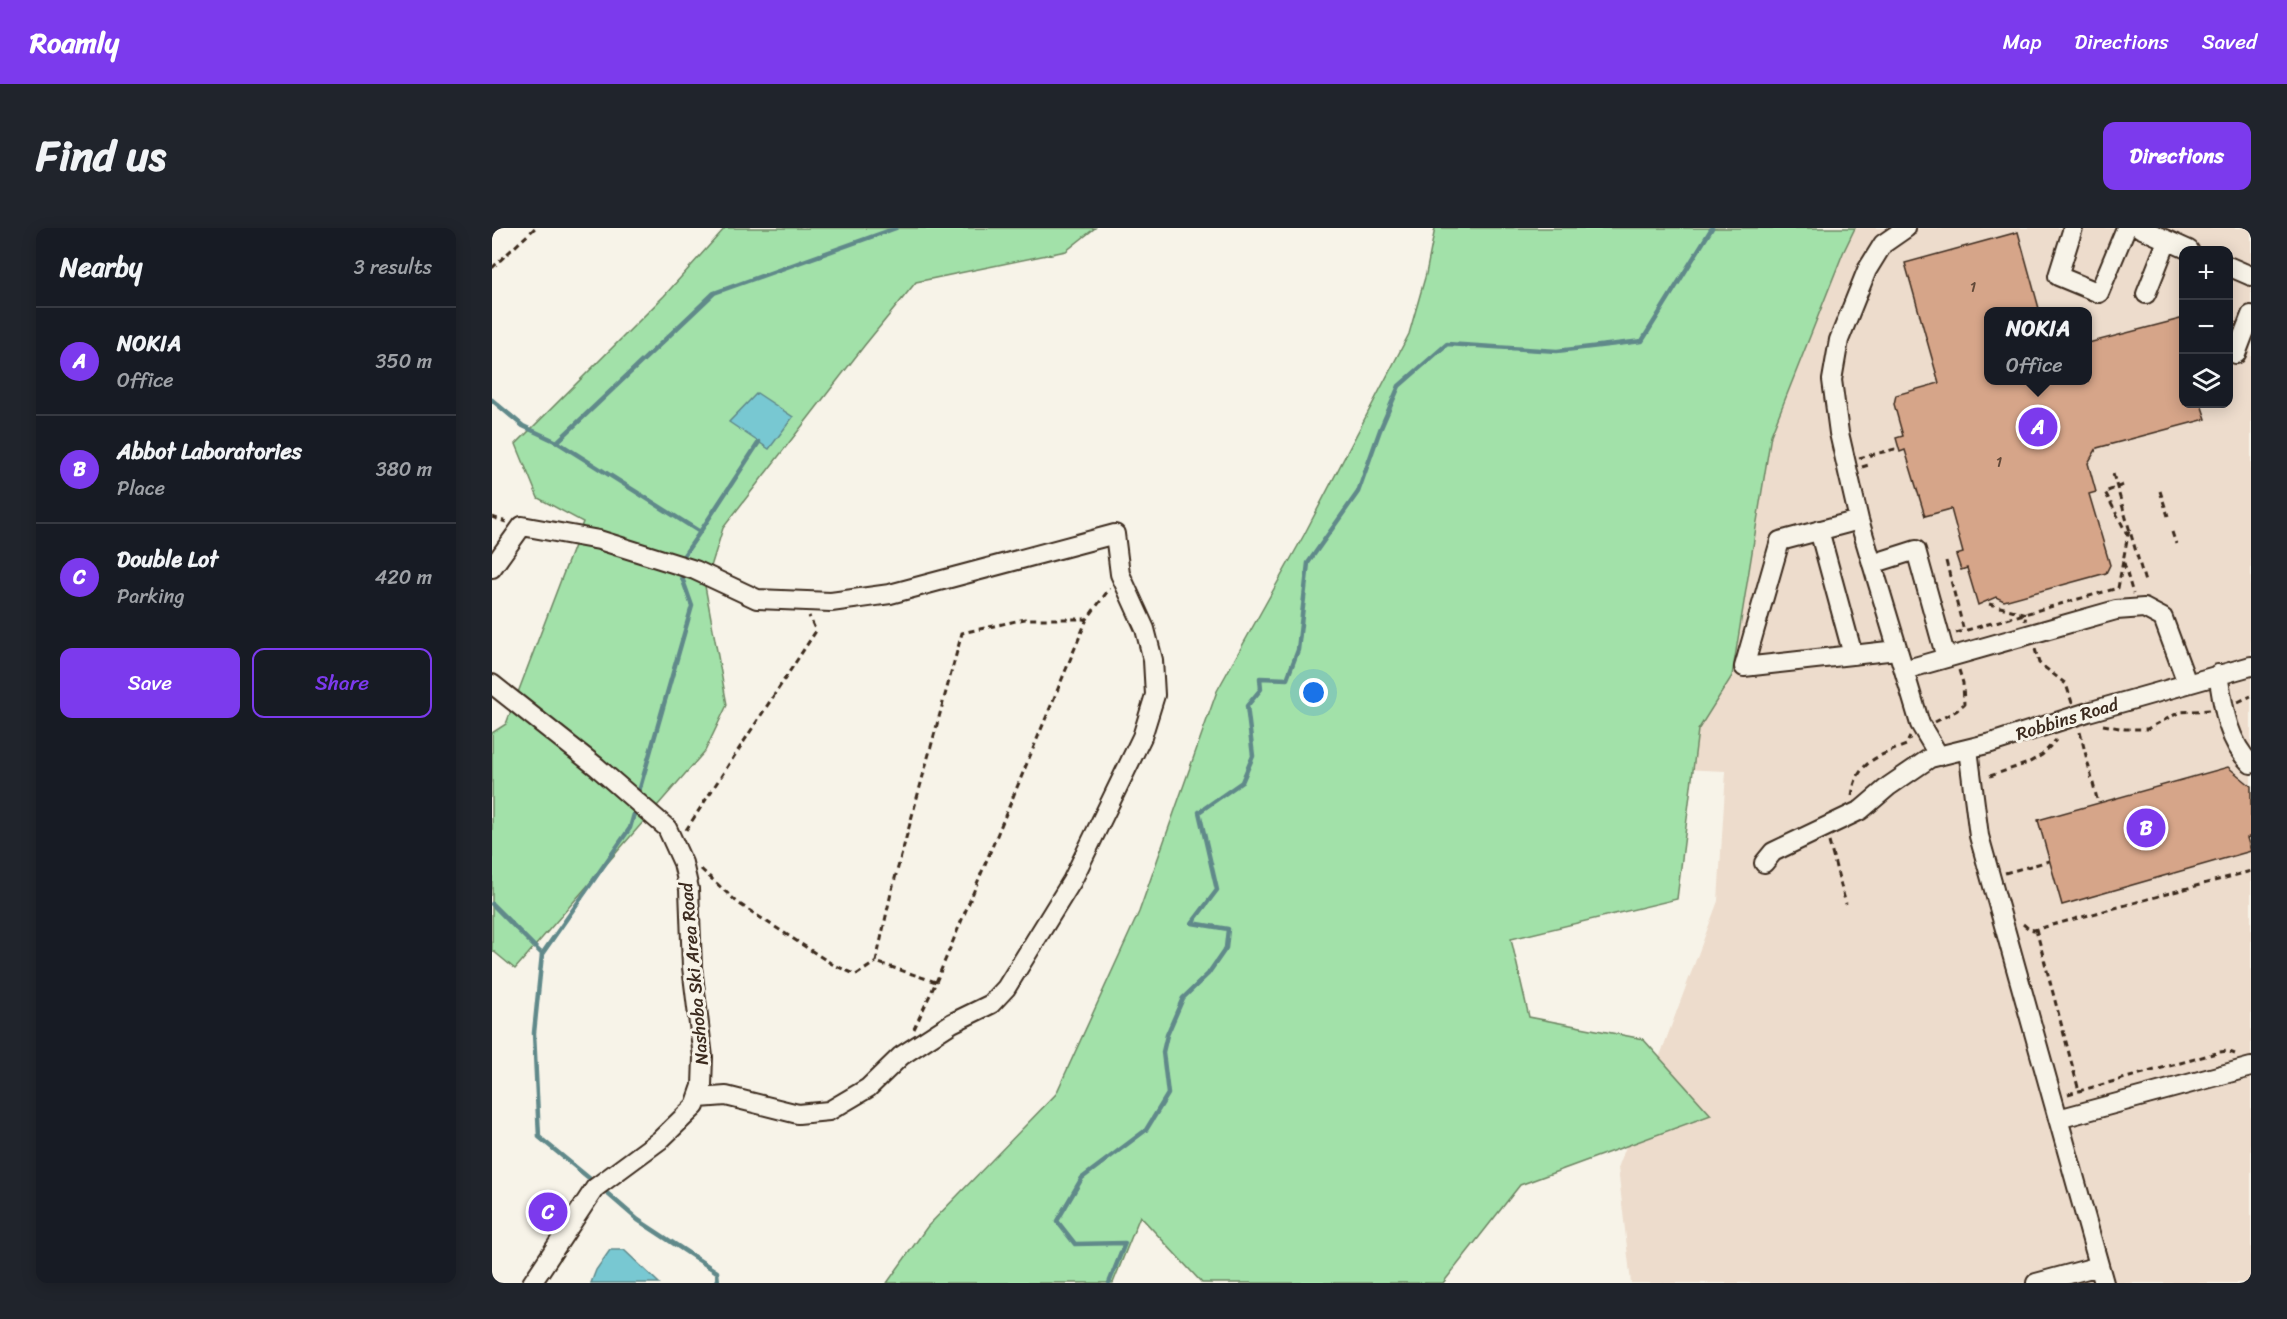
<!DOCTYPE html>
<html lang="en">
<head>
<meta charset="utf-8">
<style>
  body { margin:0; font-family:Sriracha,sans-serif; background:#20242c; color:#f1f3f6 }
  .controls { position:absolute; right:18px; top:18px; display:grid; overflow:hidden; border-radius:12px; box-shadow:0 3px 15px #0003 }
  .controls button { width:54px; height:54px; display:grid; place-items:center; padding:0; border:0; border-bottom:2px solid #363941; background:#171b24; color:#f1f3f6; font:30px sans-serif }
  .you { position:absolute; left:822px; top:465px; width:21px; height:21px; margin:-15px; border:4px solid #fff; border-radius:50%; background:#1a73e8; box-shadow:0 0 0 9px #1a73e833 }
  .badge { display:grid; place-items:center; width:39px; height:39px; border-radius:50%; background:#7c3aed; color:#fff; font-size:20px; font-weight:700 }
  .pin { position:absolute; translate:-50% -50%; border:3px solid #fff; box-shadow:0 2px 6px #0006 }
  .popup { position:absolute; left:1492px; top:79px; width:108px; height:78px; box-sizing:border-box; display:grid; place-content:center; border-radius:12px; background:#171b24; filter:drop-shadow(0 2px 4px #0005); font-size:20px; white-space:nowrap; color:#9ea1a6 }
  .popup b { font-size:22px; color:#f1f3f6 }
  .popup::after { content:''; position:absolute; left:50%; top:100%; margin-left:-12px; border:12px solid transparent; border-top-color:#171b24 }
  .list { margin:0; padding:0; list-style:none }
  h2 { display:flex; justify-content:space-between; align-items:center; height:78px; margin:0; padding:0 24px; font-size:26px }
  h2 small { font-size:20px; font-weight:400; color:#9ea1a6 }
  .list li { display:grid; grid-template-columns:39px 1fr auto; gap:18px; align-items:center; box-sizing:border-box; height:108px; padding:0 24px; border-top:2px solid #363941 }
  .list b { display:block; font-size:22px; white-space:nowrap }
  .list p { margin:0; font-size:20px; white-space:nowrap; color:#9ea1a6 }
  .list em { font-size:20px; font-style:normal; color:#9ea1a6 }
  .actions { display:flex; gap:12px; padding:18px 24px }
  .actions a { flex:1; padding:14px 0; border:2px solid #7c3aed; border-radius:12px; text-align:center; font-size:21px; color:#7c3aed }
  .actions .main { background:#7c3aed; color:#fff }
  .icon { flex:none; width:33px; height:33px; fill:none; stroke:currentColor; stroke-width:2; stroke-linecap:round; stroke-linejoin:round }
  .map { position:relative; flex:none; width:1759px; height:1055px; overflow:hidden; border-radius:12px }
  header { display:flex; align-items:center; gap:36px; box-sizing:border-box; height:84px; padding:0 30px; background:#7c3aed; color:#fff }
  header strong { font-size:28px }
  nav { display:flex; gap:33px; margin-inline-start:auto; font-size:21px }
  .intro { display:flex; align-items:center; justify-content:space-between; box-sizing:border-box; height:144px; padding:0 36px }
  h1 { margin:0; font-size:42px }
  .button { padding:15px 27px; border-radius:12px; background:#7c3aed; color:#fff; font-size:21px; font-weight:700 }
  main { display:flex; gap:36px; padding:0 36px }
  aside { flex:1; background:#171b24; border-radius:12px; box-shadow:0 3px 15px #0003 }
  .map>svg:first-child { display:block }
</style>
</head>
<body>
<header>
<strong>Roamly</strong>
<nav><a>Map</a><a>Directions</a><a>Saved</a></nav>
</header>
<div class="intro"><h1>Find us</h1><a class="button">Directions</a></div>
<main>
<aside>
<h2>Nearby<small>3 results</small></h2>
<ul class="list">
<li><span class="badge">A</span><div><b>NOKIA</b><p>Office</p></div><em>350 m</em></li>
<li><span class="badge">B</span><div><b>Abbot Laboratories</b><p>Place</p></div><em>380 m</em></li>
<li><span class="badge">C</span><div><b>Double Lot</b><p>Parking</p></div><em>420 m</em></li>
</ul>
<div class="actions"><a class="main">Save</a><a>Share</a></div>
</aside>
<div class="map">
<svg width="1759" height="1055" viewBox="0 0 1759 1055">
  <rect width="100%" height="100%" fill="#f7f3e8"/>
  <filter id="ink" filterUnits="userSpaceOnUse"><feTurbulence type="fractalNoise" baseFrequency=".0167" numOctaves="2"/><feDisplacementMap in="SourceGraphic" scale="12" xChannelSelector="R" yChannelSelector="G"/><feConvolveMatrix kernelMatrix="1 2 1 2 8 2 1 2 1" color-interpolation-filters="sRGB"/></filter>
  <g filter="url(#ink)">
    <path fill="#eddccc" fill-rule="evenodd" d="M1268,0H1759V1055H1139L1126,940L1226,673L1234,543L1166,540ZM1692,22H1736V176H1692ZM1496,83H1596V152H1496Z"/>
    <path fill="#a2e1a9" stroke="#6e8664" stroke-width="1.5" d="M233,0H603L574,23L424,54L372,118L231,300L213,358L235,477L213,523L23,741L0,722V505L14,496L91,294L46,270L24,216L172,68Z
      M943,0H1363L1351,25L1279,207L1240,448L1206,502L1185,671L1019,711L1037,789L1151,811L1219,887L1028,957L951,1055H710L648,988L621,1055H395L435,999L564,866L647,684L725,463L812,307L917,106L934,46Z"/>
    <path fill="#78c8d2" stroke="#60898a" stroke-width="1.5" d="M265,165L301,189L277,221L237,194Z
      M118,1022H132L167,1055H99L104,1042Z"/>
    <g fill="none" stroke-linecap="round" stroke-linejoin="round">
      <path stroke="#60898a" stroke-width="4.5" d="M0,172L31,198L65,214
        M208,304L267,214
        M188,333L208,304L65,214L222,65L404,0
        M148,560L200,378L188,344
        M0,676L50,726
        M97,950L47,909L42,805L50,726L138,600L142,586
        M116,966L146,992L225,1044L226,1055
        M617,1055L633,1015L583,1016L565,993L590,950L654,902L676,866L671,824L675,807L691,770L716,746L734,720L736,701L700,695L725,662L707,584L750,554L761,528L755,478L769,461L768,450L795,451L806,422L816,335L866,264L888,202L907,158L955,116L1065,123L1150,113L1220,0"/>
    </g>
    <path fill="#d6a589" stroke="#3b2a1e" stroke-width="1.5" d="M1526,4L1548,84H1497V153H1596V115L1692,90V176H1709L1714,191L1605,220L1596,235L1604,264L1597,266L1618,337L1614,345L1512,373L1504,369L1486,377L1475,340L1469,342L1464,327L1471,325L1459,281L1433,288L1413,222L1408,224L1404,210L1411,208L1402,176L1404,167L1447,155L1413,35Z
      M1736,539L1759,558V608L1755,610L1759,623L1570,677L1546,592Z"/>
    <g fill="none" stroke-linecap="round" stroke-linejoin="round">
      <defs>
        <path id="minor" d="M1414,0L1391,16L1375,42L1347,112L1340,152L1347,205L1367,292L1428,496L1447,528
          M1581,0L1566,48L1607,65L1634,0
          M1648,0L1697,22
          M1736,38L1759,48
          M1654,66L1675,13
          M1744,126L1759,87
          M1367,292L1288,313L1252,439L1405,422
          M1327,302L1361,427
          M1380,336L1424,322L1454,430
          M0,340L30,298L107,312L203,342L265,371L339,374L398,366L623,306L628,346L653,401L661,432L663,467L650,509L580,653L514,760L499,776L460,795L409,828L376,860L337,883L306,886L234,868L207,870
          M1412,442L1624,382L1652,380L1671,390L1695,455
          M1726,446C1731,477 1735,513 1759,536
          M0,456L105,539L175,600L191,635L197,661L200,739L211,829L210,858L203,878L168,912L103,960L40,1055
          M1476,521L1487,608L1612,1055
          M1272,635L1281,624L1369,582L1397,558L1438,530L1499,515L1596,484L1759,438
          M1566,891L1759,839
          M1544,1055L1607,1038"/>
      </defs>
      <use href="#minor" stroke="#3b2a1e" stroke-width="22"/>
      <path stroke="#3b2a1e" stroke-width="3" stroke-dasharray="6 4.5" stroke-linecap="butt" d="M0,40L43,0
        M1367,230L1407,220
        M1370,239L1380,236
        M1621,246L1653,354
        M1631,257L1613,264L1636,308
        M1668,263L1676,288
        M0,289L14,294
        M1680,304L1684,316
        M1454,333L1472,403
        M1632,335L1641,366
        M1497,376L1534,386L1533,393
        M1464,405L1626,360L1637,301
        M1543,421L1547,435L1574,456L1580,475
        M1746,474L1759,468
        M1443,494L1464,483L1472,476L1471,455L1467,442
        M1611,497L1633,501H1655L1688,484L1717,482
        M1588,504L1606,575
        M1498,548L1536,535L1550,527L1564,512
        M1360,568C1364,534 1386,528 1414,517L1418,509
        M194,602L324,403L317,388
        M1337,614L1354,676
        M209,641L246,675L340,736L364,747L384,734
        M1513,645L1557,633
        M1531,696L1537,701L1542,702L1759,643
        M1544,701L1587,863
        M444,754L595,391
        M422,801L444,754L384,734L399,665L470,405L533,391H595L618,360
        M1576,866L1728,824L1735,823L1743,826"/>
      <use href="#minor" stroke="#f7f3e8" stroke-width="18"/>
    </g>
  </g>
  <g text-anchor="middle" stroke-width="6" stroke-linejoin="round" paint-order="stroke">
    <g font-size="15" fill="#624939">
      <text x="1481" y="64">1</text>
      <text x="1507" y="239">1</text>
    </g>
    <g font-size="18" fill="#3b2a1e" stroke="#f7f3e8">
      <text transform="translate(1575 491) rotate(-17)" y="6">Robbins Road</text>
      <text transform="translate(202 746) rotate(-95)" y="6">Nashoba Ski Area Road</text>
    </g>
  </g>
</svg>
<div class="controls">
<button>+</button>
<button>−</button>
<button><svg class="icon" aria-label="layers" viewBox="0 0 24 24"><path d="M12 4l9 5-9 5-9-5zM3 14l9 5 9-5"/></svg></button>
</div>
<div class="you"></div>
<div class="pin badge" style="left:1546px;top:199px">A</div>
<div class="popup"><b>NOKIA</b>Office</div>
<div class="pin badge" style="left:1654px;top:600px">B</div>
<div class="pin badge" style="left:56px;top:984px">C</div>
</div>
</main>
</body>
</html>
